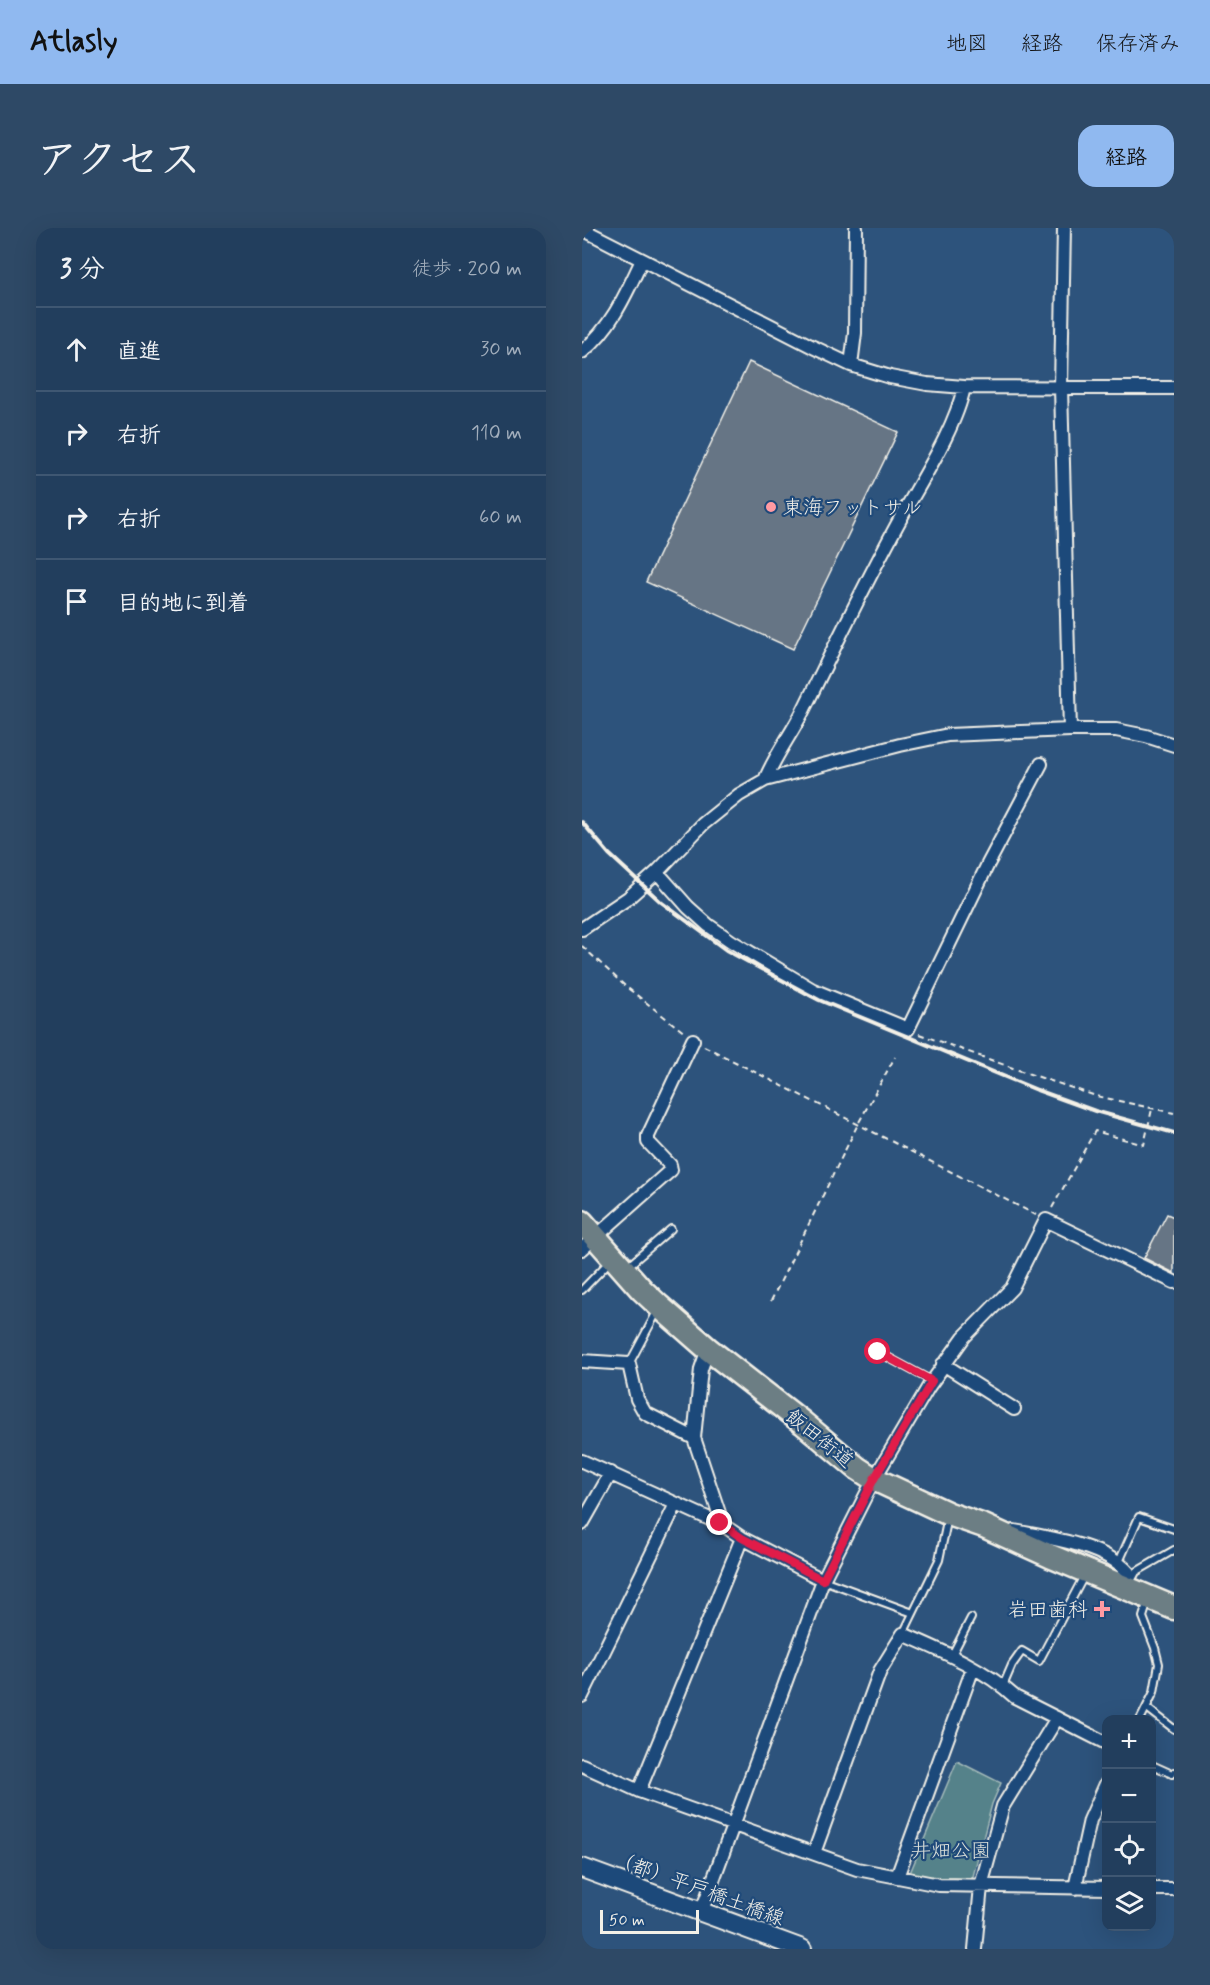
<!DOCTYPE html>
<html lang="ja">
<head>
<meta charset="utf-8">
<style>
  body { margin:0; font-family:Mynerve,"Klee One",sans-serif; background:#2e4966; color:#f1f3f6 }
  .controls { position:absolute; right:18px; bottom:18px; display:grid; overflow:hidden; border-radius:12px; box-shadow:0 6px 24px #0002 }
  .controls button { width:54px; height:54px; display:grid; place-items:center; padding:0; border:0; border-bottom:2px solid #3f5772; background:#223e5d; color:#f1f3f6; font:30px sans-serif }
  .scale { position:absolute; left:18px; bottom:15px; width:99px; box-sizing:border-box; padding-left:6px; border:3px solid #f4f1e8; border-top:0; font-size:16px; line-height:21px; white-space:nowrap; color:#f4f1e8; -webkit-text-stroke:4px #1f4a7a; paint-order:stroke }
  .stop { position:absolute; width:18px; height:18px; margin:-14px; border:4px solid #e11d48; border-radius:50%; background:#fff }
  .stop.end { background:#e11d48; border-color:#fff; box-shadow:0 2px 6px #0008 }
  .list { margin:0; padding:0; list-style:none }
  h2 { display:flex; justify-content:space-between; align-items:center; height:78px; margin:0; padding:0 24px; font-size:26px }
  h2 small { font-size:20px; font-weight:400; color:#a2aebc }
  .list li { display:grid; grid-template-columns:39px 1fr auto; gap:18px; align-items:center; box-sizing:border-box; height:84px; padding:0 24px; border-top:2px solid #3f5772 }
  .list b { display:block; font-size:22px; white-space:nowrap }
  .list em { font-size:20px; font-style:normal; color:#a2aebc }
  .icon { flex:none; width:33px; height:33px; fill:none; stroke:currentColor; stroke-width:2; stroke-linecap:round; stroke-linejoin:round }
  .map { position:relative; flex:none; width:592px; height:1721px; overflow:hidden; border-radius:18px }
  header { display:flex; align-items:center; gap:36px; box-sizing:border-box; height:84px; padding:0 30px; background:#90b9f0; color:#111 }
  header strong { font-size:28px }
  nav { display:flex; gap:33px; margin-inline-start:auto; font-size:21px }
  .intro { display:flex; align-items:center; justify-content:space-between; box-sizing:border-box; height:144px; padding:0 36px }
  h1 { margin:0; font-size:42px }
  .button { padding:15px 27px; border-radius:18px; background:#90b9f0; color:#111; font-size:21px; font-weight:700 }
  main { display:flex; gap:36px; padding:0 36px }
  aside { flex:1; background:#223e5d; border-radius:18px; box-shadow:0 6px 24px #0002 }
  .map>svg:first-child { display:block }
</style>
</head>
<body>
<header>
<strong>Atlasly</strong>
<nav><a>地図</a><a>経路</a><a>保存済み</a></nav>
</header>
<div class="intro"><h1>アクセス</h1><a class="button">経路</a></div>
<main>
<aside>
<h2>3 分<small>徒歩 · 200 m</small></h2>
<ul class="list">
<li><svg class="icon" aria-label="ahead" viewBox="0 0 24 24"><path d="M12 20V5M6 11l6-6 6 6"/></svg><div><b>直進</b></div><em>30 m</em></li>
<li><svg class="icon" aria-label="right" viewBox="0 0 24 24"><path d="M7 20v-9h11M14 6l5 5-5 5"/></svg><div><b>右折</b></div><em>110 m</em></li>
<li><svg class="icon" aria-label="right" viewBox="0 0 24 24"><path d="M7 20v-9h11M14 6l5 5-5 5"/></svg><div><b>右折</b></div><em>60 m</em></li>
<li><svg class="icon" aria-label="arrive" viewBox="0 0 24 24"><path d="M6 21V4h12l-3 4 3 4H6"/></svg><div><b>目的地に到着</b></div></li>
</ul>
</aside>
<div class="map">
<svg width="592" height="1721" viewBox="0 0 592 1721">
  <rect width="100%" height="100%" fill="#2d537c"/>
  <filter id="ink" filterUnits="userSpaceOnUse"><feTurbulence type="fractalNoise" baseFrequency=".0167" numOctaves="2"/><feDisplacementMap in="SourceGraphic" scale="12" xChannelSelector="R" yChannelSelector="G"/><feConvolveMatrix kernelMatrix="1 2 1 2 8 2 1 2 1" color-interpolation-filters="sRGB"/></filter>
  <g filter="url(#ink)">
    <path fill="#54828a" stroke="#a4bab9" stroke-width="1.5" d="M375,1533L419,1555L410,1576L389,1656L328,1645Z"/>
    <path fill="#667585" stroke="#f4f1e8" stroke-width="1.5" d="M167,134L316,204L211,421L64,354Z
      M585,986L592,989V1045L562,1030Z"/>
    <g fill="none" stroke-linecap="round" stroke-linejoin="round">
      <defs>
        <path id="lane" d="M44,1040L89,1001
          M0,1062L29,1032
          M296,1124L350,1153
          M47,1136L76,1082
          M537,1334L557,1289L592,1301
          M241,1352L331,1385
          M548,1355L554,1344L592,1322
          M321,1406L357,1332L366,1289
          M370,1427L389,1390
          M421,1458L430,1437L440,1423L457,1433L503,1346
          M565,1480L592,1501
          M558,1492L572,1464L577,1436L573,1420L561,1389L566,1373
          M570,1537L590,1546L592,1544
          M0,1720L2,1721"/>
        <path id="street" d="M482,0L479,159L488,502
          M0,1L231,119L269,137L308,149L345,156L382,159L592,160
          M0,124C30,99 44,66 60,32
          M269,137L273,105L274,0
          M183,552C193,528 208,508 220,485C253,418 285,351 321,286C341,250 374,199 382,159
          M75,644L106,679L126,697L149,713L231,762L326,801L406,636L459,536
          M0,701L46,670L75,644L121,596L157,567L183,552L318,517L366,507L488,502H534L564,508L592,517
          M0,1021L89,942L88,937L66,914V908L111,812
          M0,1133L47,1136L55,1171L63,1185L112,1210L141,1297
          M361,1136L432,1181
          M112,1210L119,1141L126,1121
          M0,1233L141,1297L160,1310L241,1352
          M0,1296L29,1245
          M432,1303C467,1310 522,1317 546,1344L544,1361
          M0,1468L94,1276
          M0,1537L57,1563L275,1641L357,1657L524,1660
          M57,1563L160,1310
          M232,1625L298,1443L321,1406C360,1423 401,1440 433,1469L524,1515
          M315,1649L391,1440
          M493,1660L508,1592L524,1556
          M570,1661H592
          M119,1685L241,1352L292,1251L347,1158L382,1109L430,1060L464,992L592,1054
          M393,1721L399,1658L421,1578L475,1490"/>
        <path id="secondary" d="M0,1640L220,1721"/>
        <path id="highway" d="M0,994L60,1062L77,1078L126,1121L221,1195L275,1240L292,1251L367,1286L402,1298L468,1328L592,1380"/>
      </defs>
      <use href="#lane" stroke="#f4f1e8" stroke-width="10"/>
      <use href="#street" stroke="#f4f1e8" stroke-width="16"/>
      <use href="#secondary" stroke="#f4f1e8" stroke-width="22"/>
      <use href="#highway" stroke="#f4f1e8" stroke-width="27"/>
      <path stroke="#f4f1e8" stroke-width="2" stroke-dasharray="6 4.5" stroke-linecap="butt" d="M0,718L43,758L103,805
        M337,806L442,844L514,868L592,885
        M122,818L454,987
        M470,980L513,903L562,917L570,881
        M189,1073L276,896L313,829"/>
      <use href="#lane" stroke="#1f4a7a" stroke-width="6"/>
      <use href="#street" stroke="#1f4a7a" stroke-width="12"/>
      <use href="#secondary" stroke="#1f4a7a" stroke-width="18"/>
      <use href="#highway" stroke="#6c7e84" stroke-width="22"/>
      <path stroke="#f4f1e8" stroke-width="4" d="M0,594L27,626L79,674L144,722L237,772L455,862L513,883L592,905"/>
    </g>
  </g>
  <g fill="none" stroke-linecap="round" stroke-linejoin="round" filter="url(#ink)">
    <path stroke="#e11d48" stroke-width="8" d="M138,1295L160,1310L241,1352L292,1251L350,1153L296,1124"/>
  </g>
  <g fill="#ff9aa2" stroke="#1f4a7a" stroke-width="2">
    <circle cx="189" cy="279" r="6"/>
    <path d="M517 1372h6v6h6v6h-6v6h-6v-6h-6v-6h6z"/>
  </g>
  <g text-anchor="middle" stroke-width="4.5" stroke-linejoin="round" paint-order="stroke">
    <g font-size="20" fill="#f4f1e8" stroke="#1f4a7a" text-anchor="start">
      <text x="201" y="286">東海フットサル</text>
      <text x="506" y="1388" text-anchor="end">岩田歯科</text>
    </g>
    <g font-size="20" fill="#f4f1e8" stroke="#1f4a7a">
      <text transform="translate(238 1210) rotate(39)" y="7">飯田街道</text>
      <text transform="translate(117 1660) rotate(20)" y="7">（都）平戸橋土橋線</text>
    </g>
    <g font-size="20" fill="#dce0da" stroke="#1f4a7a">
      <text x="369" y="1629">井畑公園</text>
    </g>
  </g>
</svg>
<div class="controls">
<button>+</button>
<button>−</button>
<button><svg class="icon" aria-label="locate" viewBox="0 0 24 24"><circle cx="12" cy="12" r="6"/><path d="M12 2v4M12 18v4M2 12h4M18 12h4"/></svg></button>
<button><svg class="icon" aria-label="layers" viewBox="0 0 24 24"><path d="M12 4l9 5-9 5-9-5zM3 14l9 5 9-5"/></svg></button>
</div>
<div class="scale">50 m</div>
<div class="stop" style="left:296px;top:1124px"></div>
<div class="stop end" style="left:138px;top:1295px"></div>
</div>
</main>
</body>
</html>
